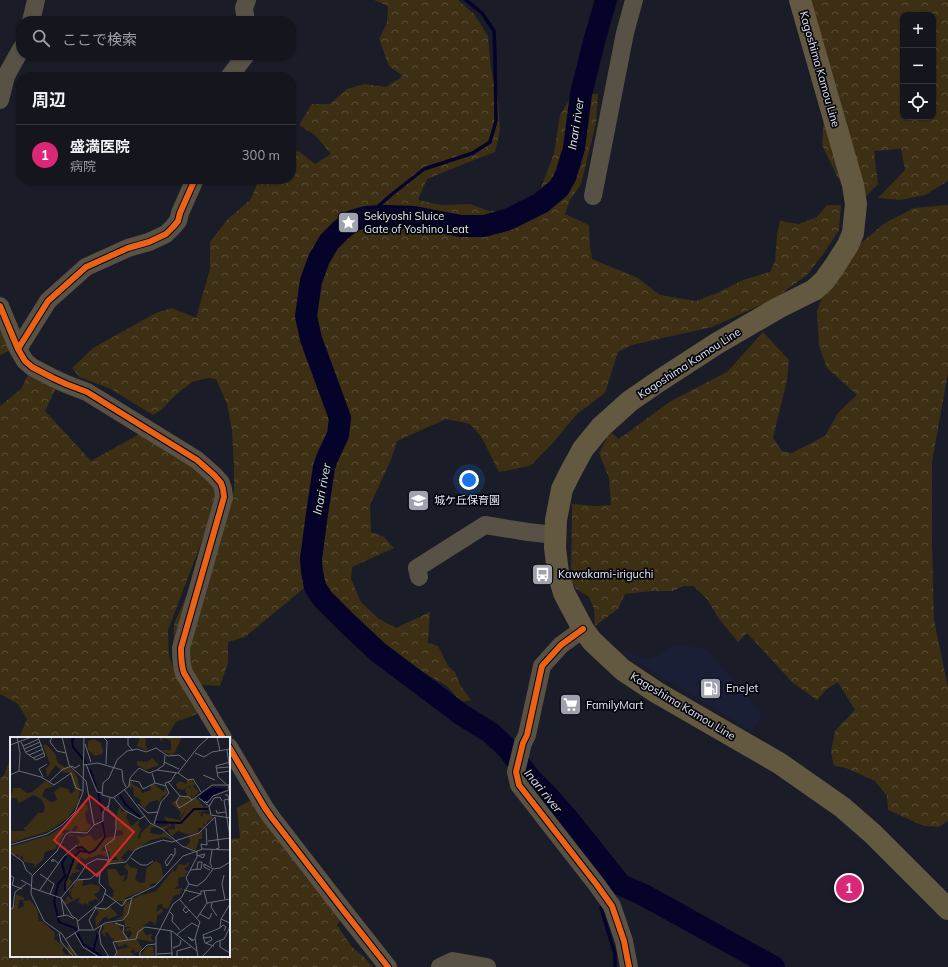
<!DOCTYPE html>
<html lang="ja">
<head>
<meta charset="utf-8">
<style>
  body { margin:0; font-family:Mulish,"Noto Sans JP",sans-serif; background:#21222a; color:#f1f3f6 }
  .controls { position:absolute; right:12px; top:12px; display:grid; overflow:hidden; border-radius:8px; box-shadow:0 1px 3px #0004 }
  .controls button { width:36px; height:36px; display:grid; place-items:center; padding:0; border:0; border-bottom:1px solid #33343b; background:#14151d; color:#f1f3f6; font:20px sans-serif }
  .you { position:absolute; left:469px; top:480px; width:14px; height:14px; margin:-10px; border:3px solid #fff; border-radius:50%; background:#1a73e8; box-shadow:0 0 0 6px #1a73e833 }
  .badge { display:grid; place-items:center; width:26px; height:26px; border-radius:50%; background:#db2777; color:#fff; font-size:13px; font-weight:700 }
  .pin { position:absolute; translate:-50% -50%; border:2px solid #fff; box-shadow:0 1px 4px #0006 }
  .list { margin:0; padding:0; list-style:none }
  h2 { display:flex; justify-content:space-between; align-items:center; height:52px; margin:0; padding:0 16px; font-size:17px }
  h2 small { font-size:13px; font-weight:400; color:#9d9fa4 }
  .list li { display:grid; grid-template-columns:26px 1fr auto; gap:12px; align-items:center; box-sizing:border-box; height:60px; padding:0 16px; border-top:1px solid #33343b }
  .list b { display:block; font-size:15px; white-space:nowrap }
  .list p { margin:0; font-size:13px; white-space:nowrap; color:#9d9fa4 }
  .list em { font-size:13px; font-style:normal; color:#9d9fa4 }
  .icon { flex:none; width:22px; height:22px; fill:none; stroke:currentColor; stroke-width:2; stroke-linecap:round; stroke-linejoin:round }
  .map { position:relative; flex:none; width:948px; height:967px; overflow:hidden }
  .search { position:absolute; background:#14151d; box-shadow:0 1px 3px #0004; left:16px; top:16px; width:280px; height:44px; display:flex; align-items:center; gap:10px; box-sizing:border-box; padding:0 14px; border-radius:16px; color:#9d9fa4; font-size:15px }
  .panel { position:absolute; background:#14151d; box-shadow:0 1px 3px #0004; left:16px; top:72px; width:280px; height:112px; border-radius:16px }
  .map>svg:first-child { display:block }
</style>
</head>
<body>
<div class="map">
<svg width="948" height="967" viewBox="0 0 948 967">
  <defs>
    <pattern id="forest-crowns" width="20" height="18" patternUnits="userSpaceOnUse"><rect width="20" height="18" fill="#3c2f14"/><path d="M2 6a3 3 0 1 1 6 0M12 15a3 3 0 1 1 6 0" fill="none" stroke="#584d37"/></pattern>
  </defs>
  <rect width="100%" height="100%" fill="#1a1c27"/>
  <path fill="#1a1f35" d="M680,645L705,649L735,681L748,696L762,714L752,732L624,654L625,651L647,659L651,658L658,655L670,647Z"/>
  <path fill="url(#forest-crowns)" fill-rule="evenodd" d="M374,0H458L474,14L488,36L491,69L498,97L500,131L495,152L474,160L427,179L418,200L441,205L470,204L489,211H511L538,196L554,153L560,115L573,94H598L596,123L581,184L570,200L565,214L589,225L590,246L592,259L638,278L660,295L696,301L717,293L743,280L770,272L775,261L777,235L780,221L799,224L817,217L827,205H841L839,230L824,253L807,275L774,299L712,327L632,345L618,352L605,393L576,415L552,444L530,466L499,472L482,438L470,424L446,419L397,441L391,460L370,505L371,532L384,537L394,548L352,567L351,579L361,602L379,619L396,628L430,612L428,643L438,646L448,666L455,672L460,685L471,700L461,702L447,686L419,670L379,662L338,627L313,598L308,585L245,637L228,642V663L220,686L203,685L195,678L173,653L174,624L193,581L228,510L234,489V467L232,431L227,404L216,379L208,378L192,382L178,393L161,410L153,415L111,389L79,377L72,368L93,348L156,313L172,308L196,318L210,269V242L227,220L251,199L259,179H291V150L300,152L315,164L331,154L315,135L299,125L312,104H330L347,89L365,84L386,87L403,76L389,66L379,39L387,23L388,6Z
    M809,0H948V181L925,195L900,200L878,198L905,170L901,149L874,151L878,184L863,199L849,195L837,176L822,145L824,116ZM903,15H933V117H903Z
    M948,205V373L932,462V543L934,620L948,687V821L939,827L924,826L888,810L887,796L875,781L846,768L834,766L831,752L835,731L855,710L838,682L827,689L817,700L792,682L747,633L738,642L719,619L707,599L694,586H683L673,591H653L625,594L618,609L595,626L594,609L589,597L575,588L571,579L572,504L596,506L611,505L609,478L599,453L610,432L619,439L671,401L727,372L763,332L789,360L787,380L773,438L782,451L792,453L825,436L838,413L850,401L857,395L827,368L819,346L817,311L825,288L850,252L885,223L914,208Z
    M0,329L11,350L0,355Z
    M29,373L56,388L45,411L91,461L141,433L195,468L210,481L217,496L213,512L168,630L169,656L178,680L212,702L197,714L176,722L166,738H19L27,719L18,704L0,694V406L21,389Z
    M11,757V956H229V839L240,838L237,808L253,799L349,906L337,925L351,946L364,957L373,967H0V778L4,775Z"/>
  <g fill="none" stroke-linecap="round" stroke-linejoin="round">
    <path stroke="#06032a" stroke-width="3.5" d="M366,217L391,195L424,169L473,153L490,142L496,121L495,55L494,31L482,13L466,0
      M607,884L610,872
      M601,908L615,954V967"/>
    <path stroke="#06032a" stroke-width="22" d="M606,0L595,38L581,94L574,148L566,175L559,188L541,203L509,219L484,226H461L414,217L385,216L366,217L352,221L341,230L329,242L319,259L311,281L306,316L311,339L340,418L338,435L328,456L324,467L317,514L311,559L312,572L315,587L323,599L346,622L378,652L462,715L491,733L508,749L530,778L547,795L569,820L621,885L642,894L774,967"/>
    <path stroke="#575245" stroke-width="18" d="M31,21L33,13L36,0
      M246,21L244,8L247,0
      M229,77L246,55
      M0,100L6,76L21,49
      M593,196L625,33L634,0
      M0,306L18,349L25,361L32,367L53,378L66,384L87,392L197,460L214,475L221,483L223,489L224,497L181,648C181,657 181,665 184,673L223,738
      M18,349L48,301L86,267L128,248L149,242L166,234L173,227L178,221L180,213L195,179
      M419,577L417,568L485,525L528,532L555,535
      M583,629L561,645L542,666L527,735L523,743L516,772L519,785L597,885L612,906L624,941L629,967
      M229,747L265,808L272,818L343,910L388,967
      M440,967L453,961L487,967"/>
    <path stroke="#635840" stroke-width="22" d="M800,0L853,185L856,204L853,233L848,245L834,267L824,281L814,290L778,308L716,344L659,381L630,401L601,427L583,449L571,471L562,489L556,520L555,548L558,572L564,593L583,629L592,641L610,658L623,670L656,692L779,763L842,807L873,834L948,909"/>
    <defs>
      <path id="cycleway" d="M0,306L18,349L25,361L32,367L53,378L66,384L87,392L197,460L214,475L221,483L223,489L224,497L181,648C181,657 181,665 184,673L223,738
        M18,349L48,301L86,267L128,248L149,242L166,234L173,227L178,221L180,213L195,179
        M583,629L561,645L542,666L527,735L523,743L516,772L519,785L597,885L612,906L624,941L629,967
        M229,747L265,808L272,818L343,910L388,967"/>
    </defs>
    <use href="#cycleway" stroke="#04050d" stroke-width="8"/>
    <use href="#cycleway" stroke="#ea6118" stroke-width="6"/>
  </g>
  <defs>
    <symbol id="sight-square" viewBox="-11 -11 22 22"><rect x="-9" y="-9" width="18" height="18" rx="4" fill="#9ea1ae" stroke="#04050d"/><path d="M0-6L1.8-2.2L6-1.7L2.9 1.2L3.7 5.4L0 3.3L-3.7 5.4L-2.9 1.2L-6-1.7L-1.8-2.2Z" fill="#fff"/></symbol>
    <symbol id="school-square" viewBox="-11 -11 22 22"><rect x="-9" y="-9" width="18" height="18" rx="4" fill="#9ea1ae" stroke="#04050d"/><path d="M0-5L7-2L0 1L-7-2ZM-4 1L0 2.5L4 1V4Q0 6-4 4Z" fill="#fff"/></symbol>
    <symbol id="bus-square" viewBox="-11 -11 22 22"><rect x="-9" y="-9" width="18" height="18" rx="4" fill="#9ea1ae" stroke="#04050d"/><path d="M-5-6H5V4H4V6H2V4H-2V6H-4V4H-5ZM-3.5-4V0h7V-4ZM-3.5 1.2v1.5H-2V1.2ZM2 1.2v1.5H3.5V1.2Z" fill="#fff"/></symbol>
    <symbol id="fuel-square" viewBox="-11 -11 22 22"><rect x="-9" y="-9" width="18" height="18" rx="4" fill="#9ea1ae" stroke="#04050d"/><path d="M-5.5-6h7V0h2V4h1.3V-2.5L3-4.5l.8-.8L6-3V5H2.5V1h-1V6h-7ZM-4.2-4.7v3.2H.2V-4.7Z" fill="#fff"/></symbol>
    <symbol id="supermarket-square" viewBox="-11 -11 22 22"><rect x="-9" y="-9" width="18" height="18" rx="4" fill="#9ea1ae" stroke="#04050d"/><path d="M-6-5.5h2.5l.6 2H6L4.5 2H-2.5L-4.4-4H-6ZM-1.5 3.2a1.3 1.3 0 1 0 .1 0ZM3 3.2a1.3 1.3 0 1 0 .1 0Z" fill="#fff"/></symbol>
  </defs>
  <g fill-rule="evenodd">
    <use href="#sight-square" x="336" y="210" width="25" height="25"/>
    <use href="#school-square" x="406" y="488" width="25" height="25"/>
    <use href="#bus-square" x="530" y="562" width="25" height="25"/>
    <use href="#fuel-square" x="698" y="676" width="25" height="25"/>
    <use href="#supermarket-square" x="558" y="692" width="25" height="25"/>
  </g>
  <g text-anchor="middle" stroke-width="3.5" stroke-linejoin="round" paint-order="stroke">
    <g font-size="11" fill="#e5e9f6" stroke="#04050d">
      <text transform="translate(820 69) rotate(74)" y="4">Kagoshima Kamou Line</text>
      <text transform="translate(689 363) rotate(-33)" y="4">Kagoshima Kamou Line</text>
      <text transform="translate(683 706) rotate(31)" y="4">Kagoshima Kamou Line</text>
    </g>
    <g font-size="11" fill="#e5e9f6" stroke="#04050d" text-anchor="start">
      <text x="364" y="220">Sekiyoshi Sluice<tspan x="364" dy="13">Gate of Yoshino Leat</tspan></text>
      <text x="434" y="504">城ケ丘保育園</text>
      <text x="558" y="578">Kawakami-iriguchi</text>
      <text x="726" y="692">EneJet</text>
      <text x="586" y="709">FamilyMart</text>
    </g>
    <g font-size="12" font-style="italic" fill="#dde3f7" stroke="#04050d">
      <text transform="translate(576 124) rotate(-81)" y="4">Inari river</text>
      <text transform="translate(322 489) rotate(-79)" y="4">Inari river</text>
      <text transform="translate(543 791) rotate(51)" y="4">Inari river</text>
    </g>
  </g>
  <g transform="translate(10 737)">
    <rect width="220" height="220" fill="#1a1c27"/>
    <path d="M130,0H135L137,14L127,9ZM149,0H172L164,17L161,18L150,13H161V4L154,1L151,5ZM84,2L91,6L93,13L92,17L85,19L78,13V4ZM36,7L45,17L48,26L56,31L60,30L67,39L70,54L68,66L58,81L39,94L0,106V94H16L13,91L16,90L28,76H33L35,70L32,63L24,58L9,66L6,61H2L0,64L3,51H10L17,56L22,55L35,44L44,49L35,52L32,59L41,65L47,63L44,55L50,50L58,52L61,57L65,53L60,36L52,35L46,28L37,40L36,32L40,27L33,8ZM142,21L149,28L136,33L127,28V24L137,25ZM122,43V47L131,52L132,56L141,53L140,48L144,47L154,55L155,50L158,56L152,60L149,66L148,63L140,65L135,70L136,73L130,66L131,63L124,59L123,50L120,51L118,48ZM177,43H182L185,47L183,50L189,55L182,61L180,48L173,53L167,51L166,47L170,44L176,47ZM72,66L77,68L78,72L75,76L77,86L81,88L77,94L65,95L68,90L66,88L61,94L50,93L54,97L45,112L35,115L33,123L23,131L25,127L14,125L12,118L9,123L8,117L3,119L0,110L40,98L62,83ZM186,67H192L194,71L197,68L198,73L188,76H192L190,78L193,80V76L202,78L203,81L197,84V88L193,86L195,91H188L189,95L179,98L168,94L162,99L157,93L165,92V87L161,85V89L157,90L161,92L156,91L155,94L147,90H141L140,96L151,98L154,95L165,104L155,100L141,103L123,114L118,113L111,121L115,124L99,127L100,123H108L106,120L100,121V115L97,114L95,108L91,114H96L97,120L90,117L81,121L78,120L76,123L71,120L65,132L71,134L62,137L59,141L62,145L54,156L57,135L69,114H75L70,110L63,112L70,105L66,99H60L57,97L72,100L80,98L85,104L93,99L92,89L95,101L113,98V94L107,93V76L110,69L112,75L118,74L116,80L121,89L130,82L128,88L131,92L128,101L130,102L131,96L140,87L150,90L159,88L154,80L170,83L177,71ZM145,124L151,127L153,139L147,146L140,147L141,150L113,162H117V166L128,159L146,154L163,133L165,135L169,127L175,128L179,125V128L174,132L179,135L176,136V139L168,141L169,148L164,152L172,151L173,154L171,153L170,157L164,159L158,172L153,171L152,167L148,168L146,175L152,171L153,175L147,179L146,188L141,184L134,188L133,193L136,198L142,197L141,201L144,205L127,202L133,213L125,216L124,212L121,210L123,213L120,215L126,219L105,220L107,213L119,210L116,207L109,210L97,195L95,196L96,200L91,196L94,191L93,187L107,186L114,189L109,190L119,202L122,196L120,193L116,195L115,192L122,190H115L114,181L105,183L113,179L114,169L112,164H105L102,161L104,154L99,148L97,132H106L110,139L116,138L112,146L117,142L118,134L114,130L117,126L120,130L128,132L129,129L125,142L130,146L135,145L136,132ZM74,141L72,149L81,147L90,149L89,155L84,157L90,164L86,162L78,165L79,168L74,166L73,168L68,165L70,160L55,168L53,163L58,165L56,162L58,159L61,163L63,161L60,158L62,154L59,156V153L63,151L64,145ZM6,157L14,161V163H9L8,172L14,169L13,164L20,163L27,172L29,184H32L45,196L44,202L54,209L52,213L56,218H59L57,207L70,220L60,217V220H0V173L5,167ZM100,170L108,178L99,182L96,181L100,179L94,180L86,190L85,182L89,175L86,172ZM143,209L144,219L130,220L137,210Z" fill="#3c2f14"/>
    <path d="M178,49L182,53L181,61H187L191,66L177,71L169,82L171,75L161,66L177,58L175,53Z" fill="#3c2f14"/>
    <path d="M192,94V102H189L186,113L175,110L180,105L179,100Z" fill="#3c2f14"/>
    <path d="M203,50L217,52L203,58L197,65L189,61L192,56Z" fill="#06032a"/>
    <path fill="none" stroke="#06032a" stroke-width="2" d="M65,0L62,3L63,10L78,28M80,32L86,50M88,55L92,76M110,58L116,68L130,80M146,85L171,86L184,72H198M66,111L72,110L79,116L85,113L95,100L92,83M56,119L52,126L55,139L48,147L44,164L49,185L65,191L73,207L93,220M55,154V146L65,119L70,114L78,115M83,215L88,196"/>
    <path fill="none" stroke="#6b6e7a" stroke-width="1" d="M7,0L10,16L9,34M42,0L40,5L47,14L56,16M52,0L59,28L76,44L84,88L77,96L60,95L56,97L47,114L22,139L21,157L34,184L52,197L67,220M93,0L97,4L96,27M118,0V8L123,14M207,0L210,14M11,5L16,16L26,23L35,19L28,0M75,7L81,25M0,8L22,0M13,9L29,2M14,12L30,5M217,13L220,34M16,15L32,8M185,16L194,20L202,15L220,12M19,18L33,12M155,18L154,28L147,33L139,36L129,31L120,41L119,49L110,56L103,61L92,58L93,46L99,41L107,23L117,14L127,12L136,15L146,11L158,19L169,18L176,24M0,19V0M23,21L34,16M154,25L169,32M76,27L87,55L92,56M73,28L88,26L112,33L113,44L116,50M207,31L219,30M147,33L168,36L188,10L199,0M142,36L145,46L156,49L159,56L151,65L144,87M168,36L178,43L183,42L191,55M207,36L220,34M0,38L9,34L31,40L44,48L61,36L66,51L73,54M193,38L205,43M33,40L29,32L37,27M120,43L129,45L133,52L145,46M39,45L53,32L62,29L65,31L70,28M158,45L170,59L179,60L182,63L169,71L166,65L170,59M216,47L208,40L206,29L220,25M156,49L155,46L161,44L166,36M114,52L140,86L152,92L172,109L187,115V120L176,141L179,147M215,58H218L220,74M104,61L114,73L130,82L135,79M189,61L199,69L201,78L220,81M220,62L214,63L220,100M182,63L202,48H220M195,64L197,66L203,59L219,53L218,47M128,67L138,76L148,75M199,70L204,61L210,60L212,64M206,73L207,76L216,75M205,80L209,111L206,112M84,88L93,84V75L98,69M198,104L220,101M0,108L37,97L52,88L65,75L73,55L74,0M192,112L191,107L197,108L196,91M202,113L200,126L202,130M0,115L13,125L16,133L22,138M187,119L195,117L193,121L189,119M121,121L131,128H137L143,124M44,124H41L43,122L49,127M96,128L99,122L95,109L104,102L106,92V79L98,72L100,61M157,129L165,117V111M157,129L155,125L161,117L164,119M180,133L191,132L192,125H188L187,132M200,133L194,130V127L203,132M30,137L44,147L40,157M0,138L4,141L2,148L12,152M214,138L212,147L215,163M67,142L77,127L87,122L99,123M11,143L22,149M179,147L187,149L195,143L203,132L210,131L220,125M22,151L51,161L62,179L67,182L69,193M174,153L191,157L179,164M29,154L53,120L67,108M194,154L197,166M94,156L112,169L116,163L121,161M191,157V154L206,153M51,161L66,143L80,142L99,127L116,125L125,113L131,110L153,103L162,105L189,96L205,80M51,161L54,179M169,162L190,185L185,201L188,220M202,166L201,170L207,179M220,167L211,182L220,186M176,169L173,173L176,176L179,173M86,171L96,172L105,165M0,172L3,171L5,155L16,147M160,175L163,178L162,184L170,193M190,177L199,182L202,176M47,180L57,178L64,182M187,181L197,166L220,162M68,184L92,164L96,153L89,146L90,136M105,186L114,189L113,195L118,203M92,188L89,196L91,207L99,220M210,191L213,188L216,190L214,194M83,192L79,183L86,171L85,169M161,194L162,220M49,196L51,205L64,220M65,196L73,210L89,220M166,198L182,186L189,190M193,198L210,191L211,182M193,198L195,206L204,209M193,201L201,200L202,203L196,206M56,202L69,193H84L95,186L113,183L118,177L122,160L145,149L173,119L193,112L220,113M183,203L178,200L182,204L185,202M210,204V210L220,216M163,211L170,208L171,203M147,217L163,216M104,220L107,215L103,205L126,202L128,195L135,190L162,194L187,214M130,220V215L137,208L146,207M146,220V200L163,167L171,161L179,147M167,220V214L181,210M192,220L206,205L214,202L220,190"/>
    <path fill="#d62828" fill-opacity="0.15" stroke="#d62828" stroke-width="2" d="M80,59L124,95L87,139L44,103Z"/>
    <rect width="220" height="220" fill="none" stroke="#e5e9f6" stroke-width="2"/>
  </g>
</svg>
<div class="controls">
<button>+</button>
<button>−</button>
<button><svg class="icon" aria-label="locate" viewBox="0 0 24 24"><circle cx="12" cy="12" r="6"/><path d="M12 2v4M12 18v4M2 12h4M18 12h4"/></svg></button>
</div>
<div class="you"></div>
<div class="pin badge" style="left:849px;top:888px">1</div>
<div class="search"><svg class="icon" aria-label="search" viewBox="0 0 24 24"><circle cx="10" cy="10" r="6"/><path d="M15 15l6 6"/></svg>ここで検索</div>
<section class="panel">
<h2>周辺<small></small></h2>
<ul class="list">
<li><span class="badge">1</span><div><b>盛満医院</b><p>病院</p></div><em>300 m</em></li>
</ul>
</section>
</div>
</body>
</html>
